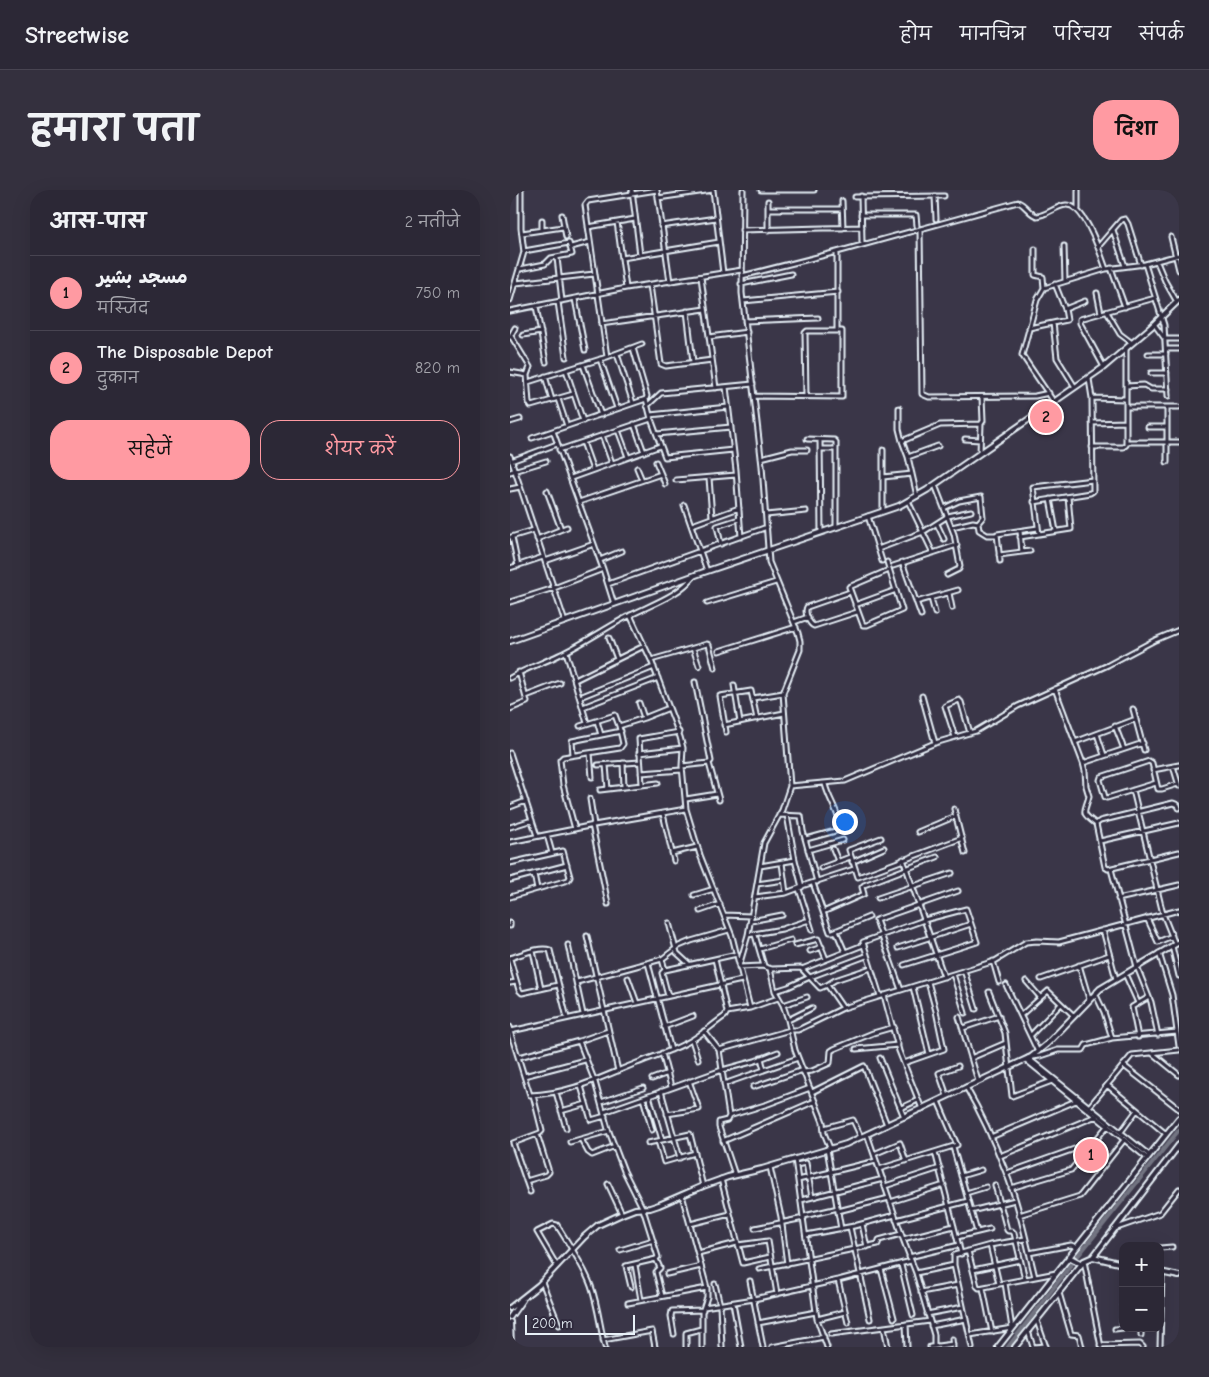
<!DOCTYPE html>
<html lang="hi">
<head>
<meta charset="utf-8">
<style>
  body { margin:0; font-family:"Comic Neue","Playpen Sans Arabic","Playpen Sans Deva",sans-serif; background:#34303e; color:#f1f3f6 }
  .controls { position:absolute; right:15px; bottom:15px; display:grid; overflow:hidden; border-radius:10px; box-shadow:0 5px 20px #0002 }
  .controls button { width:45px; height:45px; display:grid; place-items:center; padding:0; border:0; border-bottom:1px solid #484451; background:#2c2836; color:#f1f3f6; font:25px sans-serif }
  .scale { position:absolute; left:15px; bottom:12px; width:110px; box-sizing:border-box; padding-left:5px; border:2px solid #e8f1f8; border-top:0; font-size:14px; line-height:18px; white-space:nowrap; color:#e8f1f8; -webkit-text-stroke:4px #2f2a3d; paint-order:stroke }
  .you { position:absolute; left:334px; top:631px; width:18px; height:18px; margin:-12px; border:4px solid #fff; border-radius:50%; background:#1a73e8; box-shadow:0 0 0 8px #1a73e833 }
  .badge { display:grid; place-items:center; width:32px; height:32px; border-radius:50%; background:#ff9aa2; color:#111; font-size:16px; font-weight:700 }
  .pin { position:absolute; translate:-50% -50%; border:2px solid #fff; box-shadow:0 1px 5px #0006 }
  .list { margin:0; padding:0; list-style:none }
  h2 { display:flex; justify-content:space-between; align-items:center; height:65px; margin:0; padding:0 20px; font-size:21px }
  h2 small { font-size:16px; font-weight:400; color:#a6a6ad }
  .list li { display:grid; grid-template-columns:32px 1fr auto; gap:15px; align-items:center; box-sizing:border-box; height:75px; padding:0 20px; border-top:1px solid #484451 }
  .list b { display:block; font-size:19px; white-space:nowrap }
  .list p { margin:0; font-size:16px; white-space:nowrap; color:#a6a6ad }
  .list em { font-size:16px; font-style:normal; color:#a6a6ad }
  .actions { display:flex; gap:10px; padding:15px 20px }
  .actions a { flex:1; padding:11px 0; border:1px solid #ff9aa2; border-radius:20px; text-align:center; font-size:18px; color:#ff9aa2 }
  .actions .main { background:#ff9aa2; color:#111 }
  .map { position:relative; flex:none; width:669px; height:1157px; overflow:hidden; border-radius:20px }
  header { display:flex; align-items:center; gap:30px; box-sizing:border-box; height:70px; padding:0 25px; background:#2c2836; border-bottom:1px solid #484451 }
  header strong { font-size:24px }
  nav { display:flex; gap:28px; margin-inline-start:auto; font-size:18px }
  .intro { display:flex; align-items:center; justify-content:space-between; box-sizing:border-box; height:120px; padding:0 30px }
  h1 { margin:0; font-size:35px }
  .button { padding:12px 22px; border-radius:20px; background:#ff9aa2; color:#111; font-size:18px; font-weight:700 }
  main { display:flex; gap:30px; padding:0 30px }
  aside { flex:1; background:#2c2836; border-radius:20px; box-shadow:0 5px 20px #0002 }
  .map>svg:first-child { display:block }
</style>
</head>
<body>
<header>
<strong>Streetwise</strong>
<nav><a>होम</a><a>मानचित्र</a><a>परिचय</a><a>संपर्क</a></nav>
</header>
<div class="intro"><h1>हमारा पता</h1><a class="button">दिशा</a></div>
<main>
<aside>
<h2>आस-पास<small>2 नतीजे</small></h2>
<ul class="list">
<li><span class="badge">1</span><div><b>مسجد بشیر</b><p>मस्जिद</p></div><em>750 m</em></li>
<li><span class="badge">2</span><div><b>The Disposable Depot</b><p>दुकान</p></div><em>820 m</em></li>
</ul>
<div class="actions"><a class="main">सहेजें</a><a>शेयर करें</a></div>
</aside>
<div class="map">
<svg width="669" height="1157" viewBox="0 0 669 1157">
  <rect width="100%" height="100%" fill="#3a3648"/>
  <filter id="ink" filterUnits="userSpaceOnUse"><feTurbulence type="fractalNoise" baseFrequency=".02" numOctaves="2"/><feDisplacementMap in="SourceGraphic" scale="10" xChannelSelector="R" yChannelSelector="G"/><feConvolveMatrix kernelMatrix="1 2 1 2 8 2 1 2 1" color-interpolation-filters="sRGB"/></filter>
  <g filter="url(#ink)">
    <g fill="none" stroke-linecap="round" stroke-linejoin="round">
      <path stroke="#737482" stroke-width="4" d="M498,1157L564,1071L669,940"/>
      <defs>
        <path id="minor" d="M122,0L130,65
          M147,0L160,92
          M203,0L213,83
          M251,0H304
          M568,0V19
          M351,6L352,52
          M425,6L426,29
          M345,7L434,6
          M148,8L203,0
          M258,11V40
          M332,11L333,38
          M258,19H332
          M52,25L56,47
          M351,25H406L407,36
          M32,30V40
          M107,32L116,98
          M151,36L206,28
          M78,37L125,29
          M410,39L412,204L419,207L525,206L539,203
          M232,40L352,37
          M603,40L615,76
          M12,43L53,37
          M661,47L669,80
          M554,56L555,91
          M61,57L80,52
          M588,57L611,30L615,29L618,34L631,75
          M525,59V85L533,87L534,98
          M47,68L52,111
          M112,68L209,52
          M647,72L655,91L667,112
          M635,74L654,135L658,206
          M601,78L615,117
          M10,79L35,74L41,68L62,64L59,53L14,61
          M232,86L327,62L508,12C516,15 519,24 527,26C537,25 546,16 556,15C575,14 591,65 596,79
          M191,87L206,198
          M6,93L84,84
          M231,94L281,84
          M140,95L151,174L156,176L202,170
          M587,103L591,123
          M65,109L75,160
          M0,110L14,62L11,38V0
          M233,111L328,102
          M48,112L56,167
          M26,116L36,172
          M555,119L575,111
          M0,121L116,98L232,80
          M177,121L183,172
          M597,122L610,144L622,153
          M235,131L308,128
          M543,133L547,168L565,197
          M91,134L195,119
          M644,134L655,149H669
          M519,138L557,130L555,119L545,94
          M327,141V62
          M13,145L31,142
          M1,146L20,177L17,185
          M0,147L5,138
          M199,147L237,142
          M656,159H669
          M107,164L123,213
          M638,164H656
          M97,167L75,15L78,11L147,0
          M90,169L107,218
          M73,175L91,225
          M594,177L570,133V129L645,108
          M56,180L73,231
          M0,182L17,185L19,213L21,216L63,204
          M641,183H657
          M35,186L42,210
          M18,192L97,167L132,154
          M616,196L634,195L641,199H658
          M216,197L226,280L231,347
          M244,206L332,207V141H297L295,143L296,207
          M582,208L616,209
          M48,209L57,236
          M136,209L141,229L155,267L223,260
          M544,212L512,165L527,110L534,98L596,79L635,74L669,65
          M137,216L151,203L243,194
          M616,217H669
          M657,217V272
          M389,218V239L392,251L398,267L407,306
          M140,225L218,217
          M0,232L10,229
          M582,233L616,232
          M124,234L134,262
          M471,234L473,231L472,207
          M638,237H657
          M108,240L118,267
          M43,241L93,379L104,414
          M147,244L221,237
          M92,245L102,273
          M22,248L136,209L137,206L123,158
          M297,249L324,250L326,252V337
          M455,249L470,250
          M310,250L311,342
          M392,251L430,235L471,234L470,263
          M73,252L83,280
          M616,252H669
          M582,257H613L616,255V159
          M310,259H326
          M49,260L141,229
          M373,260V321
          M0,266L55,432
          M398,267L428,256
          M251,268L282,260H297
          M1,271L47,254
          M146,272L155,294
          M127,278L132,290
          M0,282L36,271
          M373,287L402,284
          M61,288L150,256
          M199,288L202,327
          M166,290L226,285
          M425,295L444,344L450,376L449,379L437,385
          M0,299L10,297
          M37,301L51,339
          M540,309L546,341
          M398,311L423,363
          M69,312L151,284
          M524,312L580,303L583,301L582,208L579,189
          M174,315L197,381
          M434,318L449,311L471,307L473,327L468,333L469,340L477,345H486
          M256,325L296,321
          M358,326L372,371
          M427,334L434,349
          M182,335L229,318
          M442,337L463,332L468,333
          M510,341L512,362
          M529,344L523,297L583,290
          M1,347L24,340
          M2,347L8,376
          M510,347L561,339L558,307
          M27,349L57,337
          M211,354L207,336L229,329
          M368,359L413,342L438,326L461,321
          M489,365L520,361
          M90,370L112,361
          M35,371L84,354
          M490,371L487,344L528,338
          M377,372L392,420L357,435H353L339,397L379,380
          M392,372L411,425
          M383,376L447,355
          M0,378L33,367
          M98,394L257,337
          M340,402L297,417C294,422 299,434 304,436L347,422
          M439,403L442,418
          M421,408L425,423
          M0,412L44,398L93,379
          M406,412L448,400
          M197,413L266,392
          M345,415L386,400
          M120,425L141,470L170,547L173,558L172,576L176,619L190,665L222,746L240,818
          M284,432L298,427
          M99,448L107,469
          M183,458L189,476
          M209,461L286,437
          M56,462L77,533
          M141,470L197,454L199,455L205,478
          M0,488C16,478 33,473 49,465C71,455 91,441 113,429C138,415 167,408 185,385
          M65,490L134,456
          M224,495L230,532
          M545,499L573,573
          M16,506L50,493
          M412,506L425,553
          M70,507L144,477
          M243,508L273,503
          M129,513L134,528
          M73,517L148,488
          M0,519L17,512L9,482
          M623,519L634,560
          M87,531L91,545
          M214,535L274,523
          M70,536L105,525L109,536L134,528L159,518
          M605,536L614,559
          M216,542L210,506L241,501L247,529
          M587,544L594,565
          M445,547L435,516L449,510L451,512L460,543
          M565,552L626,529
          M633,553L573,573L575,581L576,596L579,606C575,623 569,621 586,634L595,677L598,679L669,662
          M0,563L27,646
          M80,563L82,587
          M129,563L173,558
          M63,565L62,551L111,541
          M113,573L114,597
          M199,573L209,610
          M88,575L130,572
          M96,575L98,599
          M172,576L199,573L201,571L185,492
          M663,576L669,596
          M643,580L669,575
          M131,583L172,580
          M646,593L597,608L595,607L590,590L591,587L639,571L642,573L648,599H652L668,594
          M132,594L129,549L169,542
          M315,594C318,606 323,613 327,624
          M280,596L335,591L425,553L466,541L508,516L598,475L645,450L669,440
          M90,600L148,593
          M623,600L653,724L665,754
          M80,609L84,635
          M176,609L207,604
          M0,617L16,611
          M444,619L455,663
          M153,624L164,671
          M269,625L291,626L293,641L307,692
          M586,634L590,631L663,613L668,615L669,618
          M82,635L98,714
          M0,637L22,630
          M65,639L53,595L50,570L53,567L110,558L113,554L109,536
          M408,642L446,626
          M37,645L42,663
          M371,648L339,660L348,687L452,648
          M296,649L329,640
          M590,651L669,633
          M0,652L84,635L176,619
          M323,659L328,671
          M298,660L333,650
          M162,663L187,657
          M393,669L434,787
          M342,672L374,658
          M0,673L53,661L60,687L58,690L0,707
          M272,673L276,703
          M250,676L285,670
          M311,678L340,667
          M601,679L627,777L641,812L648,845
          M24,684L27,699
          M0,690L57,675
          M303,693L320,742H323L359,727
          M247,694L274,690
          M292,696L344,679
          M289,699L302,740
          M184,705L204,699
          M245,707L276,703L292,697L285,670L277,625
          M368,708L442,683
          M608,709L669,695
          M190,721L210,714
          M313,722L354,704L352,697L354,695L427,667
          M214,725L241,726
          M637,728L648,752L662,746
          M241,731L272,725
          M0,733V736
          M159,733L167,763L179,774
          M593,740L606,789
          M326,741L335,762
          M238,745L272,739L299,730
          M245,745L254,776
          M77,746L108,881
          M58,755L73,824
          M285,755L308,749L316,769
          M662,756L669,786
          M388,758L461,734
          M250,759L281,750
          M23,761L31,799
          M300,761L312,757
          M649,763L662,805L669,856
          M0,768C11,765 29,756 40,760L57,828
          M0,769L9,800L12,803L48,795
          M152,769L155,780
          M483,771L489,792
          M138,773L161,860
          M569,775L579,809
          M229,776L238,745L254,653L272,620L280,596L273,503L290,460V451L288,443L259,372L252,276L232,103L233,0
          M229,777L252,776L262,779L291,778L310,798L317,795L333,818L485,771L516,752L527,751L549,752L669,720
          M260,779L265,801L273,815L278,830L285,860L313,932L314,943L320,958
          M292,779L353,755
          M454,780L466,819
          M443,784L455,823
          M615,784L628,813
          M118,788L127,813
          M531,789L599,765
          M516,791L530,807
          M67,792L152,769L169,756L181,751L219,740
          M0,793L6,792
          M317,795L325,790L361,778
          M496,795L528,862
          M403,797L419,864
          M391,800L366,730L448,701
          M265,801L278,797L300,787L356,766
          M479,802L495,843L502,906L542,891
          M585,803L594,822L602,848
          M374,805L389,861L412,919
          M158,806L152,783L155,780L227,764
          M370,806L353,752L414,730L456,719L467,752L394,775
          M273,815L297,807
          M217,822L240,818L268,808
          M511,825L538,801L564,826
          M449,827L468,891
          M278,830L302,818
          M0,837L1,841L232,790
          M154,837L183,826
          M453,838L489,826
          M0,841L20,905C60,904 91,887 127,873C145,866 164,860 180,851C193,844 203,834 215,826L217,822L205,769
          M194,841L209,860L280,840H288L333,818
          M521,845L551,814
          M628,847L622,817L639,807
          M182,850L188,869
          M69,851L98,841
          M346,859L388,855
          M209,860L219,926L258,914L300,898
          M152,863L161,897
          M642,863L669,885
          M9,867L69,851L85,892L98,939L114,981L133,1019L148,1067L146,1069L150,1078L146,1082L152,1106
          M522,867L530,866L548,860H573L576,855L602,848L667,842
          M251,868L254,880
          M370,868L394,927
          M461,868L496,853
          M518,868L639,965
          M516,870L637,968
          M394,873L434,859L426,821L418,792
          M613,875L669,919
          M293,882L302,881L320,873L321,861L324,859L363,843L384,837
          M14,886L75,870
          M142,889L158,883
          M214,894L288,868
          M597,895L656,944
          M71,896L81,930L95,926
          M243,897L293,880
          M456,897C471,923 484,951 495,980C509,1014 516,1051 525,1087
          M151,901L170,968
          M46,902L56,938
          M302,902L354,876L377,935
          M139,906L152,950
          M437,906L429,883L448,876
          M133,908L142,940
          M91,912L133,898
          M579,917L622,865L669,860
          M391,918L408,910
          M51,921L76,914
          M94,922L212,880L245,871L268,862
          M157,924L189,919L179,891
          M219,926L217,930L209,932V937L225,985
          M314,938L343,930L351,947
          M611,942L627,920
          M357,944L393,1049L406,1083L424,1145V1156
          M481,947L568,910
          M71,949L78,962L82,965L105,956
          M148,951L154,972L185,963
          M213,951L305,911
          M60,952L99,941
          M138,953L180,944L193,996
          M443,957L467,1042
          M317,959L331,1039
          M425,962L451,1064
          M364,964L390,953L396,971
          M490,966L586,926
          M285,969L307,1129L317,1157
          M286,975L296,973L302,1007
          M260,977L271,1027L277,1074
          M369,979L447,955L428,911
          M497,983L584,952
          M451,986L471,980
          M211,989L233,1073L260,1067
          M288,990L366,971
          M16,991L36,985L39,982L27,944
          M98,994L112,1024
          M485,995L497,1040L498,1041H502L504,1043L515,1089
          M375,996L430,978
          M501,998L561,980L598,935
          M20,1002L3,953L30,943L32,941L23,905
          M456,1003L476,997
          M172,1005L197,1098V1107L192,1122V1157
          M291,1010L373,989
          M380,1012L434,995
          M328,1021L379,1008
          M461,1021L505,1010
          M509,1025L570,1006L614,950
          M294,1026L328,1018
          M386,1030L458,1011
          M180,1034L220,1024
          M352,1034L357,1057
          M340,1037L360,1129
          M245,1038L294,1028
          M604,1039L650,1023L669,999
          M296,1045L344,1036L385,1025
          M447,1047L480,1039
          M393,1049L444,1036
          M228,1055L258,1051L267,1104
          M480,1055L489,1094
          M650,1058L662,1057
          M110,1060L143,1050
          M458,1061L467,1096L469,1098L546,1083
          M188,1063L227,1053
          M519,1063L561,1055L567,1057
          M399,1067L449,1055
          M574,1071L591,1157
          M125,1075L131,1110
          M391,1075L403,1125
          M444,1075V1065L480,1055L515,1049
          M47,1076L27,1042L43,1034L47,1035C59,1055 73,1074 81,1096C88,1116 90,1137 95,1157
          M249,1079L368,1054L369,1050L391,1044
          M371,1079L384,1128
          M463,1080L510,1070
          M406,1083L444,1075L462,1157
          M157,1084L191,1076
          M328,1090L338,1133
          M240,1091L253,1157
          M32,1092L49,1135
          M205,1094L210,1115L212,1157
          M121,1097L116,1076L146,1069
          M473,1098L482,1142
          M411,1102L448,1095
          M549,1103L561,1144L569,1145L572,1157
          M118,1113L197,1098
          M223,1113L231,1157
          M194,1117L244,1109L328,1090L401,1071
          M417,1124L453,1117
          M307,1129L335,1122
          M527,1131L536,1157
          M248,1133L306,1122
          M396,1134L397,1157
          M421,1136L456,1129
          M374,1137L378,1157
          M612,1138L613,1117
          M605,1139L613,1138
          M518,1141L523,1157
          M164,1144L161,1126L162,1121L193,1120
          M321,1144L420,1131
          M460,1145L502,1138L495,1093
          M631,1145V1138
          M442,1149L443,1157
          M93,1150L142,1141L145,1157
          M590,1155L630,1154L633,1157
          M176,1157V1143L191,1139
          M262,1157L314,1147
          M420,1157L443,1154
          M523,1157L536,1156
          M650,1157L652,1082"/>
        <path id="tertiary" d="M0,451L194,382L389,316L417,300L594,177L641,137L669,110
          M559,1067L572,1074
          M583,1067L669,955
          M650,1082L669,1086
          M0,1118L29,1095L74,1047L88,1035L112,1024L125,1019L140,1018L149,1015L193,996L218,987L252,979L336,954L510,872L521,867L537,854L590,799L669,752
          M0,1127L12,1110
          M0,1132L1,1157
          M488,1157L669,928
          M505,1157L574,1071L583,1067L613,1074"/>
      </defs>
      <use href="#minor" stroke="#e8f1f8" stroke-width="7"/>
      <use href="#tertiary" stroke="#e8f1f8" stroke-width="8"/>
      <use href="#minor" stroke="#2f2a3d" stroke-width="3"/>
      <use href="#tertiary" stroke="#2f2a3d" stroke-width="4"/>
    </g>
  </g>
</svg>
<div class="controls">
<button>+</button>
<button>−</button>
</div>
<div class="scale">200 m</div>
<div class="you"></div>
<div class="pin badge" style="left:581px;top:965px">1</div>
<div class="pin badge" style="left:536px;top:227px">2</div>
</div>
</main>
</body>
</html>
